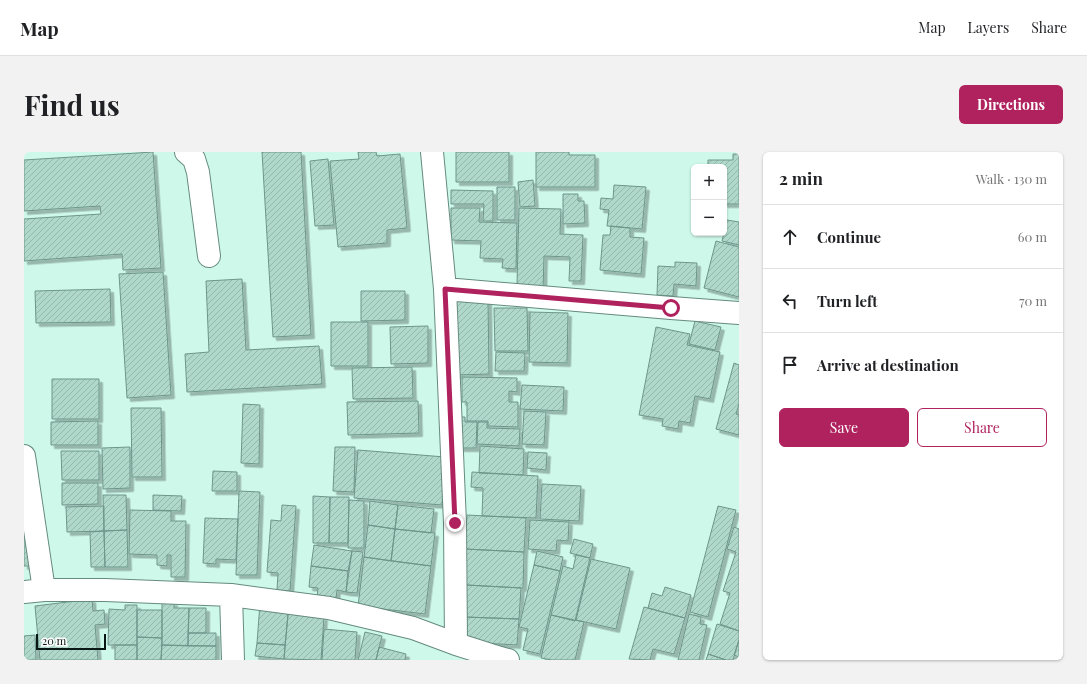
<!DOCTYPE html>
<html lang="en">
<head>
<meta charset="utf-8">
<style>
  body { margin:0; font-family:"Playfair Display",serif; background:#f2f2f2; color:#202124 }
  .controls { position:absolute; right:12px; top:12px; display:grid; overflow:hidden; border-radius:6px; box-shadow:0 1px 3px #0004 }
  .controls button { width:36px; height:36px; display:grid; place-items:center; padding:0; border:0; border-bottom:1px solid #e0e0e0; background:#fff; color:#202124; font:20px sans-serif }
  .scale { position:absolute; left:12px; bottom:10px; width:70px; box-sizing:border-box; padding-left:4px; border:2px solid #091814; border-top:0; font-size:11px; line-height:14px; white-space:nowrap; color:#091814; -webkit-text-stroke:3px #fff; paint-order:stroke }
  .stop { position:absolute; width:12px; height:12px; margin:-9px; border:3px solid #af225e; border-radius:50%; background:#fff }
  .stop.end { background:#af225e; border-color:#fff; box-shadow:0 1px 4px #0008 }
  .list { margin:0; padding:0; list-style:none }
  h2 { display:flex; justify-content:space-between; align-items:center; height:52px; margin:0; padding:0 16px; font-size:17px }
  h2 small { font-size:13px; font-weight:400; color:#757577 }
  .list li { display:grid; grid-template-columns:26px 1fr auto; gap:12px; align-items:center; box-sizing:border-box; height:64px; padding:0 16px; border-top:1px solid #e0e0e0 }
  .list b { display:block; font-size:15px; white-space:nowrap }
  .list em { font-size:13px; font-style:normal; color:#757577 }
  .actions { display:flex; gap:8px; padding:12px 16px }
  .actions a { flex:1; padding:9px 0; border:1px solid #af225e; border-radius:6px; text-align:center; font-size:14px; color:#af225e }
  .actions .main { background:#af225e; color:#fff }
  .icon { flex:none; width:22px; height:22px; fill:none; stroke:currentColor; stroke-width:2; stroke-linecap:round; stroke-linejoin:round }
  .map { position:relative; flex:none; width:715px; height:508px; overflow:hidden; border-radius:6px }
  header { display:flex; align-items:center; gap:24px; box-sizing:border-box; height:56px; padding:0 20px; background:#fff; border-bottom:1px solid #e0e0e0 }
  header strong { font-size:19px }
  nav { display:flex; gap:22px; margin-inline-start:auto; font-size:14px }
  .intro { display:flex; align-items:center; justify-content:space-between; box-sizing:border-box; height:96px; padding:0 24px }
  h1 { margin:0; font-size:28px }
  .button { padding:10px 18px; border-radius:6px; background:#af225e; color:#fff; font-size:14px; font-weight:700 }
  main { display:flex; gap:24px; padding:0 24px }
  aside { flex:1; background:#fff; border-radius:6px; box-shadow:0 1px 3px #0004 }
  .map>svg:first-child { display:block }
</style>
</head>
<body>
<header>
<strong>Map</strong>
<nav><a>Map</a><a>Layers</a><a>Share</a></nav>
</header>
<div class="intro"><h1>Find us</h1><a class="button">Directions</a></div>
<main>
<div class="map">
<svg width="715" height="508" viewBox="0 0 715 508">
  <defs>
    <pattern id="building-hatch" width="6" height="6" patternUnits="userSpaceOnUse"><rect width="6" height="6" fill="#afd7ca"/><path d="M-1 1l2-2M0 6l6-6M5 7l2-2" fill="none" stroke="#95b8ad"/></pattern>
    <filter id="shadow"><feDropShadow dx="3.5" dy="3.5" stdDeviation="0" flood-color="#0004"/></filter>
  </defs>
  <rect width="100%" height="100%" fill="#cef8ea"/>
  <path fill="url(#building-hatch)" stroke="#6f958a" filter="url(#shadow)" d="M129,0L137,116L99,118L98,102L0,109V67L77,62L76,54L0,59V8Z
    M238,0H277L287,183L249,185Z
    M334,0H352L353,4L376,2L383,76L363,78V91L314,95L306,9L335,7Z
    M432,0H485V30H432Z
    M512,0H545V3H571V35H512Z
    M709,2H715V52H700V15H684V8H709Z
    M304,7L310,73L291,74L286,9Z
    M509,28L511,54L496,55L494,30Z
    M590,33L622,35L618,77L583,74L585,58L576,57L577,46L589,47Z
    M473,35H491V68H473Z
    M427,38L469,39V69H459L460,52H427Z
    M539,42H554V49H560L561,71L539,72Z
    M427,56H456L455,70L493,71L492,117L478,116L479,107L456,106L457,89L427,88Z
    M495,56L537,57L536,82L559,83L557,129H545L546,105L520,104L519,138L504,137V133L493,132Z
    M703,68L715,70V93L698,89Z
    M587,74L606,76V85L620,86L617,122L576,118L579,83H586Z
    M692,89L715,95V145L680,136Z
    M651,110L673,111L672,134L650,132L649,144L633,143L634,114L651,115Z
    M139,120L147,243L103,246L95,122Z
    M218,127L222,198L295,194L298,232L163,240L161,202L185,200L182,129Z
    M86,137L87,170L12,171L11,139Z
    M337,139H381V168L337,169Z
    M430,147H464L465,222L432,223Z
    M470,156H503L504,199H471Z
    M506,160L544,161L543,211L505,210Z
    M671,169L697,175L691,198L665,192Z
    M307,170H344V214H307Z
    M404,174V211L367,212L366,175Z
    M632,175L666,182L663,193L696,200L686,247L671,244L666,271L655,269L654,277L638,274L639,267L615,263Z
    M472,200L501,201L500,219H471Z
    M710,211L715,213V252L712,262L715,263V283L692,277Z
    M388,215L389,246L329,247L328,216Z
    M438,225L493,226V240L485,239V250H494V275L464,274V269H443V250H438Z
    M28,227H75V267H28Z
    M498,233L540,235L539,259L496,257Z
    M394,249L395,281L324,283L323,250Z
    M219,252L236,253L235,312L217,311Z
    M107,256H137L138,325H108Z
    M500,259L522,260L520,293L498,292Z
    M432,265H441V270H453L452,296H431Z
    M74,269V293H27V270Z
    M454,270H463V276L496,277L495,294L453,292Z
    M456,294L500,297L499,323L455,321Z
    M106,295V336L79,337L78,296Z
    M311,295H331L330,340L309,339Z
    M334,298L421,305L418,353L330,346Z
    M37,299H75V328H38Z
    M504,300L523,301L522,318L503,316Z
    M189,319L213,320V339H188Z
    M448,320L514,324L512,366L458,364L459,336L447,335Z
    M38,331H74V352L38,353Z
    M518,332L557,334L555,369L516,367Z
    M215,339L236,340L233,423H212Z
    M79,343H102L103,378L80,379Z
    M129,343L158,344L157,359L129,358Z
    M289,344L306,345L305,391H289Z
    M306,345H325L324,391H305Z
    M325,348L340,349V396H324Z
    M346,349L374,353L371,377L344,373Z
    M258,353L272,354L266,439L253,438L254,421L243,420L247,368L257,369Z
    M374,353L410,357L407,381L371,377Z
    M80,354V379L43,380L42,355Z
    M694,354L712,358L684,465L666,460Z
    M106,358L147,359V369H162L161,425H147V403H143V414L133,413V403L105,402Z
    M443,363L502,366L500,400L441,397Z
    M181,366L214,367L212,408L192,407V412L179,411Z
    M506,368L545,370L544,389L533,388L532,399L504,397Z
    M344,373L371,377L367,409L340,405Z
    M710,375L715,377V479L696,472L706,441L699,439L712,400L703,397Z
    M371,377L411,381L407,414L367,409Z
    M11,378L12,414H0V379Z
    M103,378L104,415H81L80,379Z
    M80,379L81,415H67L66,380Z
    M550,387L569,392L566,406L546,401Z
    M290,393L328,399L324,419L287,414Z
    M441,397L500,400L499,436L442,433Z
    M328,399L339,400L333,441L322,440Z
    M513,399L539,405L536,419L510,413Z
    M552,403L566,406L551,469L527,463L539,414L549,417Z
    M340,405L407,414L401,462L334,454Z
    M567,407L606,416L592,477L552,468Z
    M510,413L536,419L516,502L499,498L504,477L495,475Z
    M287,414L324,419L322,440L313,438L312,447L293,445L294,436L285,435Z
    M442,433L497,436L495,467L441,465Z
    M641,435L667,443L661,466L624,456L628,441L638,444Z
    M68,447L69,459L80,458L81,472L71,473L74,508H16L11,454Z
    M138,450H150V456H165L164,494L138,493Z
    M236,451L265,453L261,493L233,491Z
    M101,453H113V493H84L85,457L101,458Z
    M620,455L661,466L650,502L629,497L626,508L605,507Z
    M165,456H182V481H164Z
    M113,458H138V486L113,485Z
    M264,462L300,465L297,508L260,507Z
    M665,462L677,465L676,472L683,473L675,508H654Z
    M527,463L560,470L551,508H528L517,506Z
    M441,465L495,467L493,493L440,490Z
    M693,472L715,479V488L709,508H702L684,502Z
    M300,477L333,480L331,508H298Z
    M341,480L358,484L352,508H334Z
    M164,481H192V494H164Z
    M11,483L12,508H0V484Z
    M113,485L138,486L137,508H113Z
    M715,488V505L710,503Z
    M233,491L261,493L260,507L231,504Z
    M91,493H113V508H91Z
    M138,493L192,494V508H137Z
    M355,495L382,502L381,508H352Z
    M684,502L702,508H682Z"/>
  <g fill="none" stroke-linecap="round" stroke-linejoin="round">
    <defs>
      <path id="minor" d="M162,0L170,7L174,20L185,104
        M408,0L421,137L431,371L432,492
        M421,137L647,156L715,161
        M0,304L20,438
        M0,440L20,438H81L207,443L305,456L389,476L432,492L476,506L484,508
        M207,443L209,508"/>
    </defs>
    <use href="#minor" stroke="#658b7f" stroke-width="24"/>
    <use href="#minor" stroke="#fff" stroke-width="22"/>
  </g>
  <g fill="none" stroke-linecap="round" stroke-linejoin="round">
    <path stroke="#af225e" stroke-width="5" d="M431,371L421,137L647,156"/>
  </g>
</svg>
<div class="controls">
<button>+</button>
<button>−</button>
</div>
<div class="scale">20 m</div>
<div class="stop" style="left:647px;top:156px"></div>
<div class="stop end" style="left:431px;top:371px"></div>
</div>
<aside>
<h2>2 min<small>Walk · 130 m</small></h2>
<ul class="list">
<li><svg class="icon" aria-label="ahead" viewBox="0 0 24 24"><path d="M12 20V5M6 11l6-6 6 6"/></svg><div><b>Continue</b></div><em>60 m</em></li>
<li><svg class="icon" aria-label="left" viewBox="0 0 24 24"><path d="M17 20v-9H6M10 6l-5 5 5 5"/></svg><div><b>Turn left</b></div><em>70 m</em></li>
<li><svg class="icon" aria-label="arrive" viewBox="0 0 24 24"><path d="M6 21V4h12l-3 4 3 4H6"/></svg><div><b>Arrive at destination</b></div></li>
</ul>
<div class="actions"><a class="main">Save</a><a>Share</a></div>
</aside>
</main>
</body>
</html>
